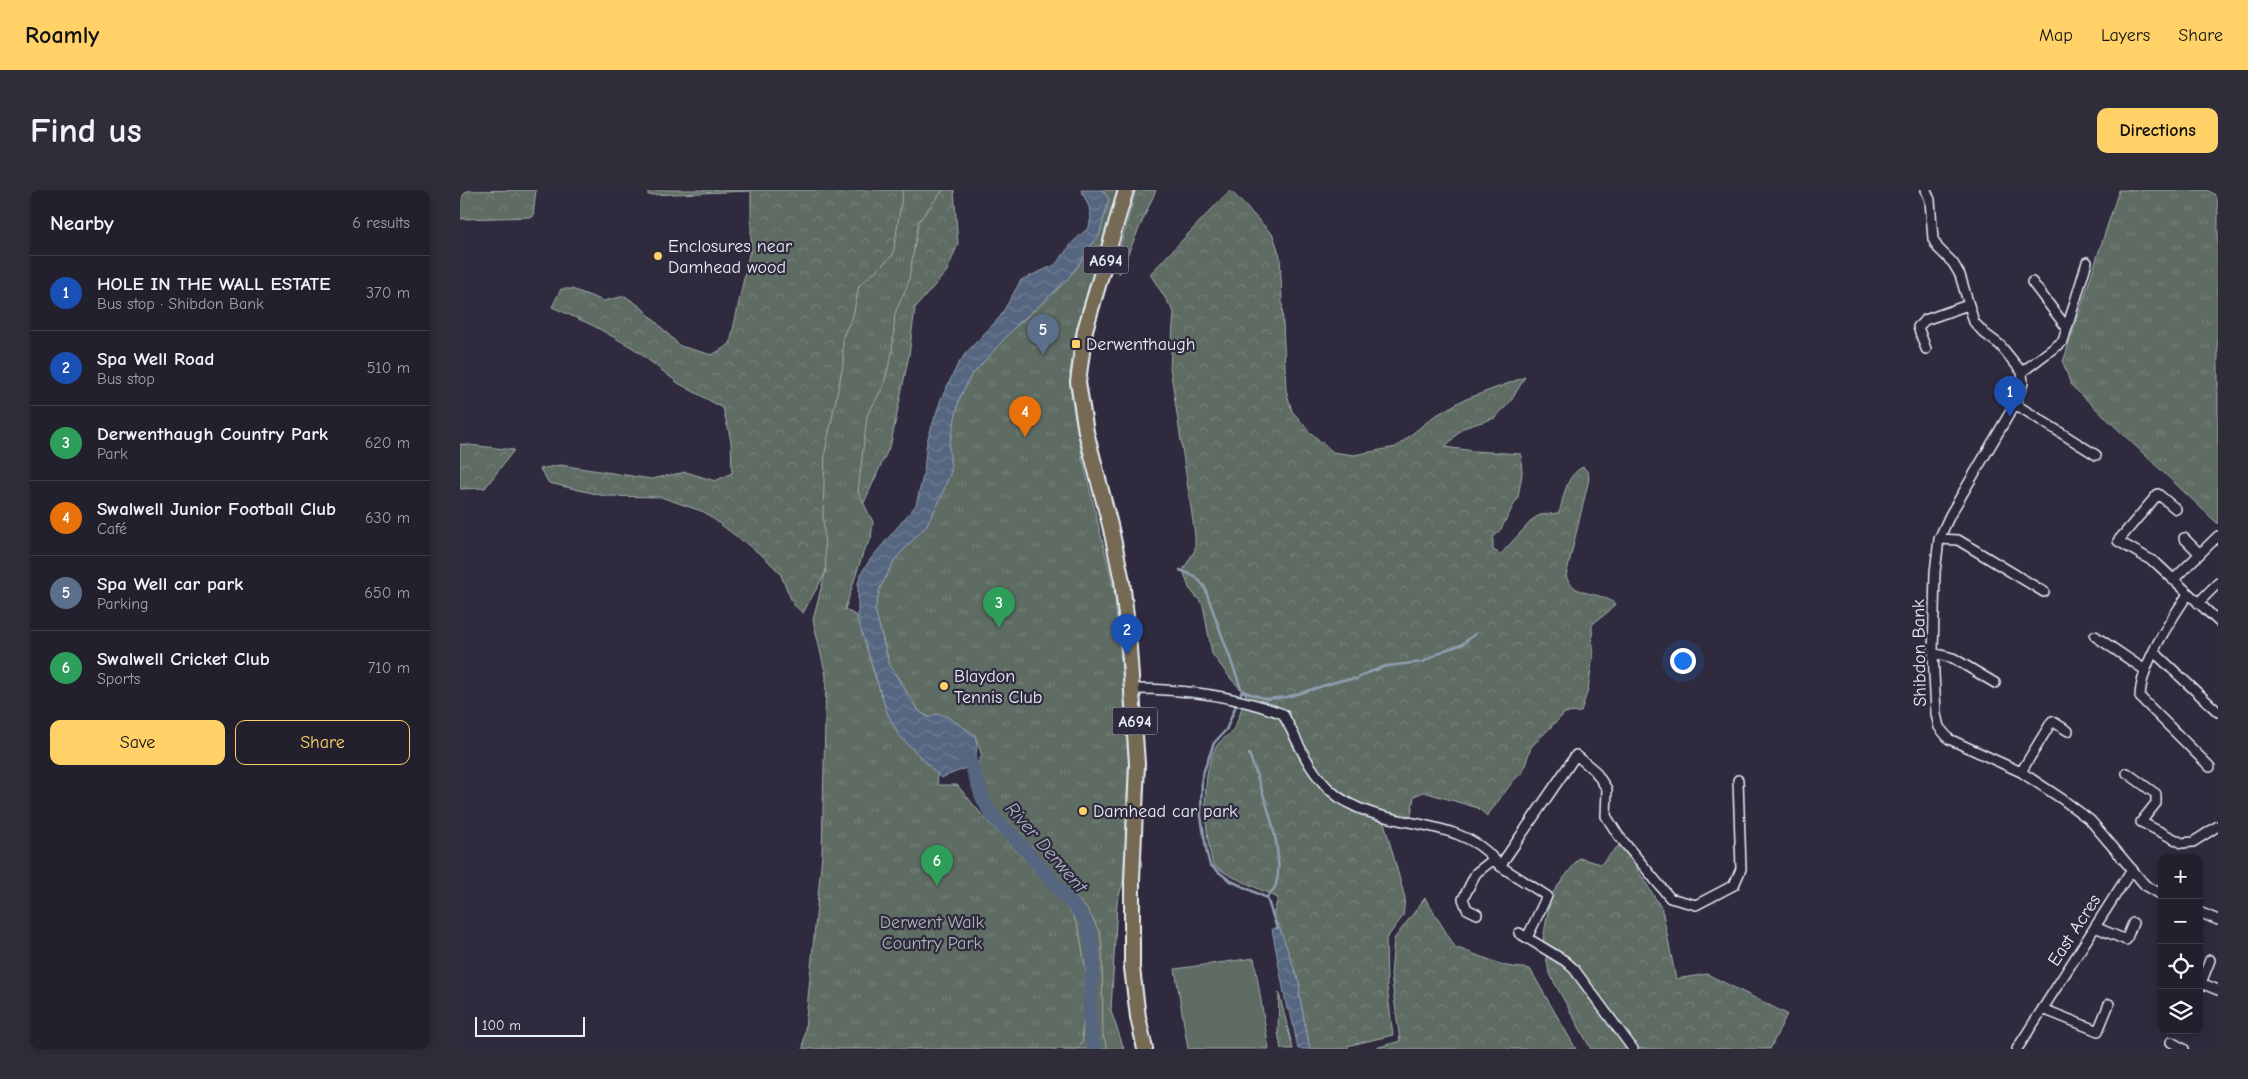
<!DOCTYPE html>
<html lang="en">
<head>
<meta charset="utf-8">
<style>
  body { margin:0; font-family:"Comic Neue",sans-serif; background:#2f2d3a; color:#f1f3f6 }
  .controls { position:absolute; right:15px; bottom:15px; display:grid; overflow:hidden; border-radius:10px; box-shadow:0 2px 8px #0003 }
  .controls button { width:45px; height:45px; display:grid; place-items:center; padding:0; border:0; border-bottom:1px solid #403e4a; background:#23202e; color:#f1f3f6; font:25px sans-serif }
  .scale { position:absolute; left:15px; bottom:12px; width:110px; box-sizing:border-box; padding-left:5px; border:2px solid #e8f1f8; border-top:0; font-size:14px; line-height:18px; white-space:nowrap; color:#e8f1f8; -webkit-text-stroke:4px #2f2a3d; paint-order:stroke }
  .you { position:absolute; left:1222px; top:470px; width:18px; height:18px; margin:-12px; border:4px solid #fff; border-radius:50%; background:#1a73e8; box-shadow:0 0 0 8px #1a73e833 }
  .badge { display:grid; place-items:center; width:32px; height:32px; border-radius:50%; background:#ffd166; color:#fff; font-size:16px; font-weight:700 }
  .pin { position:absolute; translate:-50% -41px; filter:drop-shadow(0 1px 2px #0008) }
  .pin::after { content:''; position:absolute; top:26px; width:18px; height:15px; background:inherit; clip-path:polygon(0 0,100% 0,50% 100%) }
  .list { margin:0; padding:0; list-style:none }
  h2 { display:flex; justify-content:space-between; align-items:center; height:65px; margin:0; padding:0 20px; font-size:21px }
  h2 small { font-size:16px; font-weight:400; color:#a3a3aa }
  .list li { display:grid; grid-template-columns:32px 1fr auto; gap:15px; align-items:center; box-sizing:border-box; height:75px; padding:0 20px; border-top:1px solid #403e4a }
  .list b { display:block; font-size:19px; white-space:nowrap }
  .list p { margin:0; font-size:16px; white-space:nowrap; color:#a3a3aa }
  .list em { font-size:16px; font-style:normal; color:#a3a3aa }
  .actions { display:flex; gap:10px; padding:15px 20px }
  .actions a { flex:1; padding:11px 0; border:1px solid #ffd166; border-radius:10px; text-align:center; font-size:18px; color:#ffd166 }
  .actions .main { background:#ffd166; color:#111 }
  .icon { flex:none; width:28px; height:28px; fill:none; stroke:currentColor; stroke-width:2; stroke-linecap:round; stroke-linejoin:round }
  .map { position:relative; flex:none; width:1758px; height:859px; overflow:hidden; border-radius:10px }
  header { display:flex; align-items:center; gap:30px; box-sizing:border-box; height:70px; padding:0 25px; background:#ffd166; color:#111 }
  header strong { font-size:24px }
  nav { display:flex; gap:28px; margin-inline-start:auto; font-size:18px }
  .intro { display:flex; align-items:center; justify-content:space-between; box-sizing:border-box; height:120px; padding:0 30px }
  h1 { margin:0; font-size:35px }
  .button { padding:12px 22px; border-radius:10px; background:#ffd166; color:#111; font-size:18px; font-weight:700 }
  main { display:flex; gap:30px; padding:0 30px }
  aside { flex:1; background:#23202e; border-radius:10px; box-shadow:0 2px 8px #0003 }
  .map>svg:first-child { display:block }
</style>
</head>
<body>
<header>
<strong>Roamly</strong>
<nav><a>Map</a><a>Layers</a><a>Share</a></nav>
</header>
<div class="intro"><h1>Find us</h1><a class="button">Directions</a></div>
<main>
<aside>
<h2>Nearby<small>6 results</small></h2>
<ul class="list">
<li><span class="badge" style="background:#1a4fb4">1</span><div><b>HOLE IN THE WALL ESTATE</b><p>Bus stop · Shibdon Bank</p></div><em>370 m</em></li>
<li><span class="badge" style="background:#1a4fb4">2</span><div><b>Spa Well Road</b><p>Bus stop</p></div><em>510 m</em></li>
<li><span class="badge" style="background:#2e9e5b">3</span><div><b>Derwenthaugh Country Park</b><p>Park</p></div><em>620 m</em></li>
<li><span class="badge" style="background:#e8710a">4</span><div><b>Swalwell Junior Football Club</b><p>Café</p></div><em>630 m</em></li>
<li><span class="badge" style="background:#5c6f8a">5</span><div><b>Spa Well car park</b><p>Parking</p></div><em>650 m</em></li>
<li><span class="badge" style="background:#2e9e5b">6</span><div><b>Swalwell Cricket Club</b><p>Sports</p></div><em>710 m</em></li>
</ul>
<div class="actions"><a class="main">Save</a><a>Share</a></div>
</aside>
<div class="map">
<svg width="1758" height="859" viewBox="0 0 1758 859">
  <defs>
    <pattern id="forest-crowns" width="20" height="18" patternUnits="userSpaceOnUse" patternTransform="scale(1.25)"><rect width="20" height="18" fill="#5e6c63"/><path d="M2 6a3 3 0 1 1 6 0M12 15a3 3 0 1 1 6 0" fill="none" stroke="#75817a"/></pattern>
    <pattern id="park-tufts" width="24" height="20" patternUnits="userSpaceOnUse" patternTransform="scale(1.25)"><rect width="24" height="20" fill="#5e6c63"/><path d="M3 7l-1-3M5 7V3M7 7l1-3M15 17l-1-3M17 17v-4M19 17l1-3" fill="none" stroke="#75817a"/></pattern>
    <pattern id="water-waves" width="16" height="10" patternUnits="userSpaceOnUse" patternTransform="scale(1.25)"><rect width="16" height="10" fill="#566680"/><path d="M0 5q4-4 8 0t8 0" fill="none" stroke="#6e7c93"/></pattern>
  </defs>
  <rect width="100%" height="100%" fill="#2f2a3d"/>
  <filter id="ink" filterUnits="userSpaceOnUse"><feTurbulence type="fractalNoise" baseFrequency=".02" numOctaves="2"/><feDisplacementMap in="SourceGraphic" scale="10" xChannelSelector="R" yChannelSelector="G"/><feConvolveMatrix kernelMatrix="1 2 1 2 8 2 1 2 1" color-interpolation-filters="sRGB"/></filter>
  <g filter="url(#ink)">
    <path fill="#5e6c63" stroke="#a3aeae" d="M794,768L809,859H728L715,779Z"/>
    <path fill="url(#forest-crowns)" stroke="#a3aeae" d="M76,0L73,27L0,29V1Z
      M188,0H494L498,54L487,81L455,118L449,165L431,253L402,317L343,423L333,414L320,383L304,367L244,322L201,307L145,306L89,293L80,279L100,275L191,289L226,282L255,291L272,283L271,251L263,218L218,193L173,158L134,136L92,117L101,99H112L144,111L165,106L181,117L220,156L252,165L270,154L291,55V1L188,5Z
      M676,0H696L659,84L657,68Z
      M770,0L813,45L820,66L826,200L832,221L851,243L873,262L894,265L936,257L973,227L1001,211L1065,187L1051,211L1035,228L1003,238L985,257L1014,261L1061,264L1062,284L1058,307L1041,339L1033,348V360L1041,364L1073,329L1080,325L1099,323C1104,306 1106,285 1123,277L1128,282L1129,289L1106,386C1114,408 1139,400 1155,414C1148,424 1140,427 1132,435L1133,466L1128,499L1121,522L1105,523L1071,557L1063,582L1054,590L1027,626L1018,618L964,602L954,606L951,625L924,632L945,708L943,726L926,749L927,797L933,845L887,856L889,859H850L839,803L840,795L820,739L813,726L818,708L769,685L753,675C745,646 739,579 758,554C762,549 768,546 772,541C779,531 782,515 786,505L771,489L752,464L743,415L729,398L723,380L735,360V345L710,177L714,122L690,84Z
      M0,254L54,260L25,298L0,299Z
      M1161,653L1202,719L1216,789L1247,784L1327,824L1310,859H1131L1089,783L1083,749L1091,705L1119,668L1141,674Z
      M636,698L648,711L650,850L653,859H592L608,724Z
      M965,708L995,757L1046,776L1070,779L1116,859H912L940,851L931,785L934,749Z
      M819,803L833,859H821L818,842Z"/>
    <path fill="url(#park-tufts)" stroke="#a3aeae" d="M443,0H483L459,31L448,94L435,123L432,163L423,197L407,226L398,302L413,332L411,349L404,360L385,419L398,427L412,477L427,522L438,544L477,584L478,595H497L528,632L579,684L613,726L619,740L629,800L622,840L623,851L617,859H343L362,665L366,486L353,430L366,379L363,325L365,262L383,175V146L393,126L399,96L433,65Z
      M642,0H661L615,145L610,183L614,221L623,271L654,399L669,550V631L665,685L657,713L651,821L664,859H648L643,846L642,756L640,743L628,720L587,678L567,652L537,624L513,581L522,566L515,545L486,526L476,524L471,528L460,522L430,475L415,420L420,398L435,369L466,336L479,312L491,281L489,256L499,210L510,187L553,139L589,108L618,77L625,62L639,46L649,9Z
      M1659,0H1747L1758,6V334L1611,195L1603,172Z"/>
    <path fill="url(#water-waves)" stroke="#909eb0" d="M621,0H642L649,9L639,46L625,62L626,64L607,90L557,135L510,187L499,210L489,256L491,281L479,312L466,336L435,369L420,398L415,420L429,474L451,511L460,522L469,528L476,524L486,526L515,545L517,557L515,570L511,580L506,578L481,588L438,544L427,522L398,431V393L402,382L409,371L456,315L464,282L467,251L481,209L497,176L505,164L540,127L561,90L595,75L613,52L629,37L631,27L629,17Z
      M817,738L820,739L840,795L839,804L850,859H838L831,824L827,819L812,739Z"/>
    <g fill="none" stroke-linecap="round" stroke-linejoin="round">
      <path stroke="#909eb0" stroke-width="2.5" d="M720,380L736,387L744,396L782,501L779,508
        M782,501L806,509L827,507L882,490L897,489L905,484L926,476L963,472L985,460L1001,455L1015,444
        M777,513L766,540L754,553L742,586L741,626L747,664L750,675L769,690L807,708L817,738
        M789,564C801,598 826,659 816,695C815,699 810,703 807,707"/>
      <path stroke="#566680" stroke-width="14" d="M502,565L510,571L522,607L532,626L561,655L624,728C645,769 620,817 635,859"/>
      <defs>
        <path id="minor" d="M1466,0L1470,10L1473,49L1478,58L1493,73L1500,85L1514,132L1524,143L1540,155L1562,182L1563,193L1555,214L1490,325L1479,349L1475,382L1473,463L1476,524L1479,537L1489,549L1561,582L1602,609L1630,630L1685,695L1702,705
          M1607,138L1627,72
          M1466,159L1458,137L1465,130L1508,115
          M1562,182L1603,151L1607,138L1572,92
          M1555,214L1636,265
          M1716,319L1698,304L1658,351L1696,373L1758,431
          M1724,348L1740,364
          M1479,349L1498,350L1584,402
          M1713,390L1758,346
          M1728,404C1710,432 1681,473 1680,507L1750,577
          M1738,413L1758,393
          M1635,446L1685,480
          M1694,462L1758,522
          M1473,463L1493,468L1535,493
          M673,499C723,499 776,506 823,524C838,551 847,579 871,601C917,642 997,624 1034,669L1016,683L1003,709L1007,719L1017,724
          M1561,582L1592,531L1608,541
          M1667,583L1696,604V613L1681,632L1722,653L1733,652L1758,636
          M1034,669L1040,676L1116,565L1135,581L1147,599L1146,626L1158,645L1210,708L1236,715L1274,695L1281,679L1278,590
          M1040,676L1087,706L1067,748
          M1739,722L1758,730
          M1635,737L1666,750L1673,733
          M1059,743L1105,771L1114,779L1173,859
          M1750,770L1741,793L1758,800
          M1583,819L1638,841L1649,814
          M1711,852L1724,859
          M1557,859L1672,679"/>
        <path id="primary" d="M666,0L625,140L618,192L626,242L651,339L662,391L668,443L677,574L672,690V778L678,827L685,859"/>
      </defs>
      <use href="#minor" stroke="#e8f1f8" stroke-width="12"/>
      <use href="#primary" stroke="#e8f1f8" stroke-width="18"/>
      <use href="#minor" stroke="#2f2a3d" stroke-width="9"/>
      <use href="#primary" stroke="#766a54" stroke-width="14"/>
    </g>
  </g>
  <g fill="#ffd166" stroke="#2f2a3d" stroke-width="2">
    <circle cx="198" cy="66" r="5"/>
    <rect x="611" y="149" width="10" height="10" rx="2.5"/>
    <circle cx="484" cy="496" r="5"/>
    <circle cx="623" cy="621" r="5"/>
  </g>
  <g text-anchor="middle" stroke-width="4.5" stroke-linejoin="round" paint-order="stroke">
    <g fill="#2f2a3d" stroke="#b0b5c0" stroke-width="1">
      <rect x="623.5" y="56.5" width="45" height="27" rx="4"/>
      <rect x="652.5" y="517.5" width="45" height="27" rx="4"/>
    </g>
    <g font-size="16" font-weight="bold" fill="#e8f1f8">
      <text x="646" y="76">A694</text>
      <text x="675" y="537">A694</text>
    </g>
    <g font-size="18" fill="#e8f1f8" stroke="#2f2a3d" text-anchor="start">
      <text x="208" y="62">Enclosures near<tspan x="208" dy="21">Damhead wood</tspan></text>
      <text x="626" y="160">Derwenthaugh</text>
      <text x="494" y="492">Blaydon<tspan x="494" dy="21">Tennis Club</tspan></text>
      <text x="633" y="627">Damhead car park</text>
    </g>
    <g font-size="18" fill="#e8f1f8" stroke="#2f2a3d">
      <text transform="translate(1459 463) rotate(-91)" y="6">Shibdon Bank</text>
      <text transform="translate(1614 740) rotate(-57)" y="6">East Acres</text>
    </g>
    <g font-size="18" fill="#aab5b5" stroke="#2f2a3d">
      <text x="472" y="738">Derwent Walk<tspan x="472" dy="21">Country Park</tspan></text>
    </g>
    <g font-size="19" font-style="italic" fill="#aeb9c8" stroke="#2f2a3d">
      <text transform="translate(587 657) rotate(49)" y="7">River Derwent</text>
    </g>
  </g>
</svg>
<div class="controls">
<button>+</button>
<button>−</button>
<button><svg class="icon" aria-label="locate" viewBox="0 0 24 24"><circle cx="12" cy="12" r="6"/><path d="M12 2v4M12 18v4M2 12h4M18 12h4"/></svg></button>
<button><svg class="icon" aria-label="layers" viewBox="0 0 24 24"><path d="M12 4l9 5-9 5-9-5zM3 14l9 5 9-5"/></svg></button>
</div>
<div class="scale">100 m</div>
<div class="you"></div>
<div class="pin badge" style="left:1550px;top:227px;background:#1a4fb4">1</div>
<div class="pin badge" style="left:667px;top:465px;background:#1a4fb4">2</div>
<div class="pin badge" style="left:539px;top:438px;background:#2e9e5b">3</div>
<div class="pin badge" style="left:565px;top:247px;background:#e8710a">4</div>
<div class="pin badge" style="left:583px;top:165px;background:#5c6f8a">5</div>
<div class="pin badge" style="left:477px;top:696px;background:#2e9e5b">6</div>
</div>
</main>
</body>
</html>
